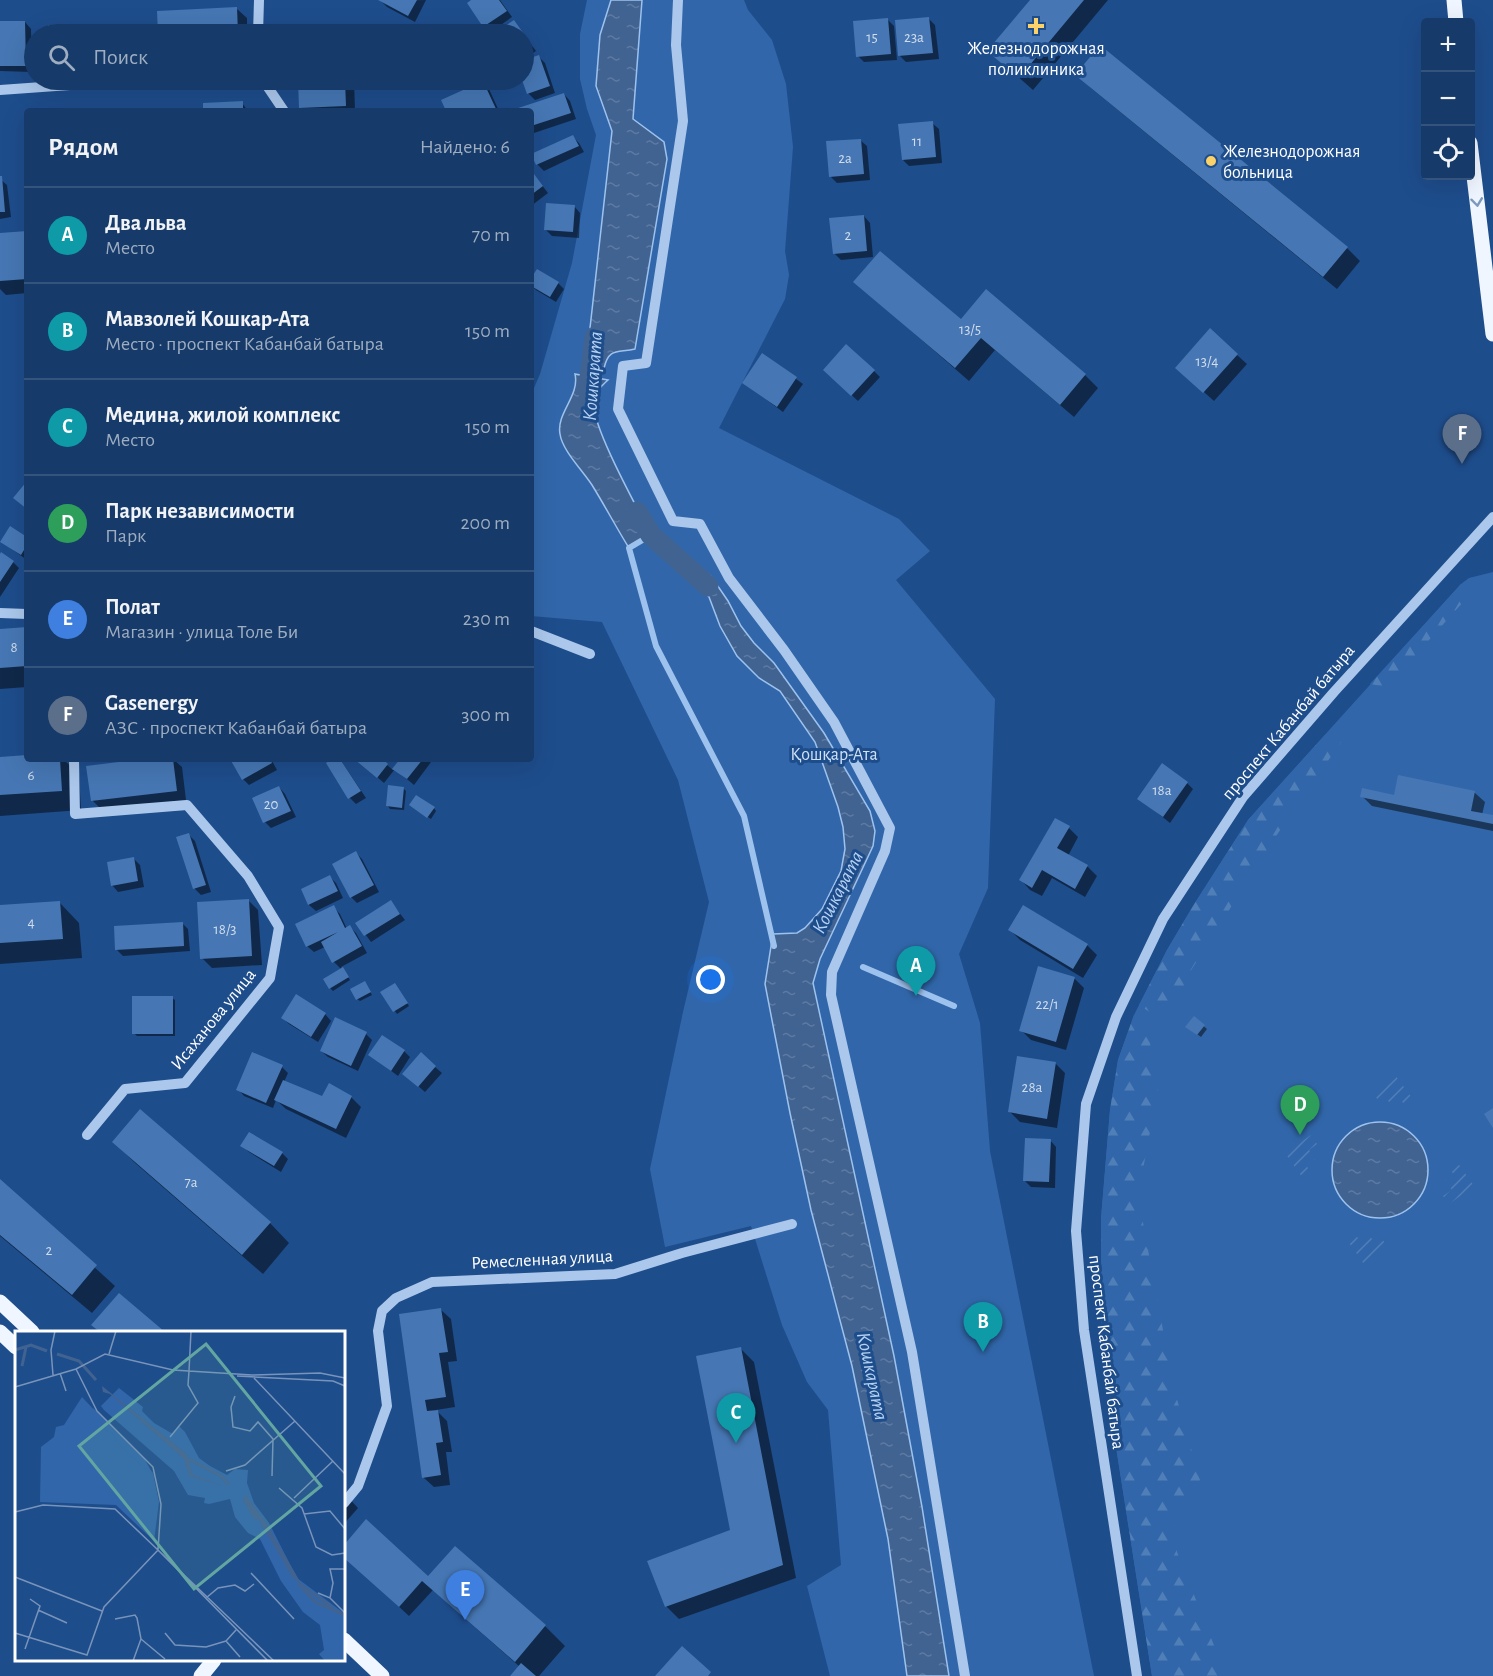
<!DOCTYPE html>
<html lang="ru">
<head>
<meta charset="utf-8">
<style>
  body { margin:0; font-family:"Alegreya Sans",sans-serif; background:#234571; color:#f1f3f6 }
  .controls { position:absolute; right:18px; top:18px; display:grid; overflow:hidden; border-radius:6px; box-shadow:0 6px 24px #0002 }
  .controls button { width:54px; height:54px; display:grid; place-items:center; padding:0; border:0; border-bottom:2px solid #35547d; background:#163a69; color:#f1f3f6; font:30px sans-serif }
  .you { position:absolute; left:711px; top:980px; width:21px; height:21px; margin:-15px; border:4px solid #fff; border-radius:50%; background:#1a73e8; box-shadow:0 0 0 9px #1a73e833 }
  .badge { display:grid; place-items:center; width:39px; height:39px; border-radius:50%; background:#90b9f0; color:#fff; font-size:20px; font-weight:700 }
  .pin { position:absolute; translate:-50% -50px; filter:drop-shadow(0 2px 3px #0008) }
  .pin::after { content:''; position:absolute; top:32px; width:21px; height:18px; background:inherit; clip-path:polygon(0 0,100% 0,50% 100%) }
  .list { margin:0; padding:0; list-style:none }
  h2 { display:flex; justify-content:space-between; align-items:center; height:78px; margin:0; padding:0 24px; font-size:26px }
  h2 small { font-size:20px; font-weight:400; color:#9eadc0 }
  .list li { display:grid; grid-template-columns:39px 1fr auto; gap:18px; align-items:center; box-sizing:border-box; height:96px; padding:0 24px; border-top:2px solid #35547d }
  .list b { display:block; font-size:22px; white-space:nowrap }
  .list p { margin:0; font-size:20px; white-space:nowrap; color:#9eadc0 }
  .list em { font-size:20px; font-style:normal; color:#9eadc0 }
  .icon { flex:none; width:33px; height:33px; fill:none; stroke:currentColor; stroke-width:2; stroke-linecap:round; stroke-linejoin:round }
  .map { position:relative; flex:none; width:1493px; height:1676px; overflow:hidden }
  .search { position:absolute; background:#163a69; box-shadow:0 6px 24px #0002; left:24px; top:24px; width:510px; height:66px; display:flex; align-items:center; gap:15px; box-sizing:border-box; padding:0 21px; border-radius:33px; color:#9eadc0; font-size:22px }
  .panel { position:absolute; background:#163a69; box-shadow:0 6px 24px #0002; left:24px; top:108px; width:510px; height:654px; border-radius:6px }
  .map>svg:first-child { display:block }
</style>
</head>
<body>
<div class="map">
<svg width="1493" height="1676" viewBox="0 0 1493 1676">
  <defs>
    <pattern id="forest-firs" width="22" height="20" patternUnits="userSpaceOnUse" patternTransform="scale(1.5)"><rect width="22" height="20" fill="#3167aa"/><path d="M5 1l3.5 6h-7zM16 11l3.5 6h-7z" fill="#507eb7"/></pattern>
    <pattern id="garden-furrows" width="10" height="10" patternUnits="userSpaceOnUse" patternTransform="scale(1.5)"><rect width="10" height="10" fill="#3167aa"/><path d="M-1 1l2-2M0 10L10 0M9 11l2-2" fill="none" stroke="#507eb7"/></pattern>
    <pattern id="water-ripples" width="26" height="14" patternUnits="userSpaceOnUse" patternTransform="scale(1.5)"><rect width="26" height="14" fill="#416391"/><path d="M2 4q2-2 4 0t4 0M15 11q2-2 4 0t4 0" fill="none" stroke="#5e7aa2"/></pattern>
  </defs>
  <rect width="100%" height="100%" fill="#1e4d8c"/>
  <path fill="#3167aa" d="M587,0H744L748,10L772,40L786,84L793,147L785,251L789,275L785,299L719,428L899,519L930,551L896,580L995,699L988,888L959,954L980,1023L990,1151L1094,1676H830L807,1586L841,1565L828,1410L807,1382L782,1325L751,1226L665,1247L650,1169L683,1012L709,902L678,780L602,622L531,616V395L540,374L572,263L596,135L587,109L580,79V34Z
    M1493,572V1676H1152L1111,1415L1101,1317V1219L1110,1110L1118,1060L1134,1015L1167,950L1193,906L1248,820L1461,584L1469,578Z"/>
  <path fill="url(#forest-firs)" d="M1461,584L1464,601L1387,687L1370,684Z
    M1338,728L1341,742L1274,839L1188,975L1185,982L1188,989L1165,1022L1139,1005L1167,950L1193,906L1248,820L1325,735Z
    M1134,1015L1149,1025L1151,1056L1158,1089L1138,1196L1174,1389L1200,1480L1173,1515L1177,1552L1217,1653L1222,1676H1152L1111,1415L1101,1317V1219L1110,1110L1118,1060Z"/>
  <path fill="url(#garden-furrows)" d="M1395,1075L1415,1102L1407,1108L1400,1099L1391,1105L1385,1096L1378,1100L1372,1092Z
    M1311,1135L1317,1144L1309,1150L1315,1159L1306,1165L1310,1171L1302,1177L1285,1153Z
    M1457,1162L1474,1186L1449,1204L1443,1196L1452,1190L1445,1181L1454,1175L1449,1168Z
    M1355,1234L1360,1241L1369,1235L1376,1244L1382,1239L1388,1247L1364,1264L1347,1240Z"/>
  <path fill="url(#water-ripples)" stroke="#9ec2ee" stroke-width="1.5" d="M611,0H642L633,119L664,142L667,159L635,349C618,353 609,347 604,368L586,364L612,131L596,86L600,35Z
    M575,374L608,380C600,387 595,393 594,404C592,427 639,511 651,535L629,548C616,527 605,506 592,485C583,471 562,450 560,434C556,413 580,396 575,374Z
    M696,565L711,576L728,601L741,626L754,643L774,663L824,733L870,811L875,831L873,846L820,959L813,983L894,1356L922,1507L949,1676H907L888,1539L852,1366L811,1210L790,1113L765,984L773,934L797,933L805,928L822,909L841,871L845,849L843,827L838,807L815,742L780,691L759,678L737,656L720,626L709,597L683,569Z
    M1332 1170a48 48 0 1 1 96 0a48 48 0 1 1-96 0Z"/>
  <path fill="#0007" d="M426,0L415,22L387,7L381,1Z
    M473,0H500L512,17L491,32L484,26Z
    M1032,0H1108L1033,90L989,51Z
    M237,9L247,18V34H160L159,12Z
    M887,19L894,26L897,60L864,62L858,56Z
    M929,19L935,25L939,59L906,62L900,56Z
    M0,22H25L31,29L32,72L0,71Z
    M514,22L536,51L524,59V34H496Z
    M50,26H76L83,34H50Z
    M87,26H115L121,34H88Z
    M539,57L545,63L555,93L535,100L528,93L524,79V62Z
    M1077,75L1347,248L1360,261L1337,289L1091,88Z
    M300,80H354L355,111H305L301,107Z
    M401,80H417L409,88Z
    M483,83L489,89L499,111H448Z
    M564,94L570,101L576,119L531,134V111H513Z
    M242,103L248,111H205Z
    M932,123L939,129L942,163L909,166L903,160Z
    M573,137L579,143L584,152L544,171L537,164Z
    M860,140L867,146L870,180L837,183L831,177Z
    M531,171L548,193L531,206Z
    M0,179L7,185L11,217L0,219Z
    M574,206L580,213L579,238L552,236L546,230Z
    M864,216L870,223L873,257L841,260L834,253Z
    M27,233V293L6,295L0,289V235Z
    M531,281L558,283L564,289L556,302L536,290L531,285Z
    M855,282L961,321L1085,375L1098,388L1074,417L995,350L969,381Z
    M763,355L803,384L783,412L744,383Z
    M1237,355L1247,364L1214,401L1187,377Z
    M874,371L880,377L858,401L831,376Z
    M27,539V560L2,542Z
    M0,557L13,562L19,568L0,597Z
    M27,628V687L0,689V630Z
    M27,757V759H63L79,774L81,810L0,816V759Z
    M156,759H173L182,767L186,800L102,810L92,800Z
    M233,759H271L277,770L249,785L243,779Z
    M325,759H340L366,798L356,804L350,798Z
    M356,759H380L393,770L402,759H428L431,762L414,785L395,769L384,783Z
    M1399,777L1475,793L1485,802L1482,815L1493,817V831L1372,806L1362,796L1395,797Z
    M1187,783L1193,789L1170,823L1139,798Z
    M279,787L285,794L296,817L271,828L265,822Z
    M403,788L406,791L404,810L390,809L388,806Z
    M414,808H434L436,811L431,819Z
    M1069,828L1078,837L1068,856L1088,867L1097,876L1085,897L1052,878L1042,896L1030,890L1021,880Z
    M189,835L195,841L211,892L201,895L195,889L178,838Z
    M356,853L362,859L379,892L357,903L351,897Z
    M134,859L140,865L144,887L118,892L112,885Z
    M330,877L336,883L343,898L316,911L309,905L303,890Z
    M248,900L258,910L262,965L212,968L202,958Z
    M391,902L405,920L371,942L357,923Z
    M60,903L79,923L82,958L0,964V907Z
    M333,907L340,914L347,929L350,927L356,933L367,953L341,967L350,980L333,991L330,988L342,970L334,962L325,947L314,952L307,946Z
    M182,923L188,929L190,951L123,956L117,950Z
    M1010,930L1087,945L1097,955L1083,978L1020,940Z
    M1074,978L1084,988L1066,1050L1031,1040L1021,1030Z
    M365,983L372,995L360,1001L357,999Z
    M397,988L409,1006L397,1014L382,993Z
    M172,998L175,1000V1036H137L134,1033Z
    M325,1014L331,1021L318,1042L289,1024L283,1018Z
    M1194,1018L1207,1029L1201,1037L1190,1029Z
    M366,1034L372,1040L358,1071L328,1057L321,1051Z
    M404,1051L410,1057L398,1076L370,1055Z
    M1055,1063L1065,1073L1057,1128L1020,1122L1010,1112Z
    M282,1067L288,1073L284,1082L322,1098L351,1097L361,1107L346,1138L286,1109L276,1100L273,1108L244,1096L238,1089Z
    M435,1067L442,1073L425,1092L411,1080Z
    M1050,1140L1056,1147L1055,1188L1031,1187L1025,1181Z
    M114,1142L270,1223L289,1243L263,1274L134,1162Z
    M242,1146L282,1153L288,1159L281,1172L249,1152Z
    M0,1181L115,1286L92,1313L0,1236Z
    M120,1295L162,1332H101L93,1325Z
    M441,1310L451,1319L457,1361L448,1362L455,1407L436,1410L447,1421L452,1452H446L450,1485L434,1487L424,1478L400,1315Z
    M741,1349L754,1362L796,1578L679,1619L666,1606L732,1531Z
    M344,1493L358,1508L344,1524Z
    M366,1521L428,1578L455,1548L545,1626L565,1646L539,1676H512L520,1667L433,1590L409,1616L344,1556V1547Z"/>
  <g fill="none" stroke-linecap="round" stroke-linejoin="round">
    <path stroke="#9ec2ee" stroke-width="6" d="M651,535L629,548L656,646L744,816L774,946
      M863,967L954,1006"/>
    <path stroke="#416391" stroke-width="21" d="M589,405L590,377L595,337
      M637,512L651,535L708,586"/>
  </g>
  <path fill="#4677b4" d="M378,0H417L408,16Z
    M471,0H499L507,11L483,27L467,3Z
    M1030,0H1084L1019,78L987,51Z
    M237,7L238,34H158L157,11Z
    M929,17L933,53L898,56L895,20Z
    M888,18L891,54L856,57L853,21Z
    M514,20L531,44L524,49V34H493Z
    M0,21H25L26,66H0Z
    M77,24V34H48V25Z
    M115,24V34H86V25Z
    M1100,45L1348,247L1323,277L1075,75Z
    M539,55L550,86L527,94L522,80L524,60Z
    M298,80H345L346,106L299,108Z
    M483,81L497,111H446L441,100Z
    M564,93L571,113L531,126V111H509Z
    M243,101V111H203V103Z
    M933,121L936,157L902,160L898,124Z
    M573,135L579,146L536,165L531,154Z
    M861,139L864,174L829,177L826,141Z
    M531,170L543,186L531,195Z
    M0,176H2L5,212H0Z
    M546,203L575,205L573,232L544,230Z
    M864,215L867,251L833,254L829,218Z
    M27,231V279L0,281V233Z
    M880,251L961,319L986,289L1086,374L1060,405L981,338L955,368L853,282Z
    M537,269L559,282L550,297L531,286V278Z
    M1210,328L1238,354L1203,393L1175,368Z
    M846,344L875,370L851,396L823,370Z
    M762,353L797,377L777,407L742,383Z
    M27,481V509L13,498Z
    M10,526L27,537V545L21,555L0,542Z
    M1,552L14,561L0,582V554Z
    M27,627V666L0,668V629Z
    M27,755V759H60L62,791L0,795V757Z
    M143,759H173L177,791L91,801L86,766Z
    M230,759H270L272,763L242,780Z
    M331,759H340L361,791L348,799L326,763Z
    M354,759H383L388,764L377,778Z
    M400,759H423L407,779L392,769Z
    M1162,763L1188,782L1163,817L1137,799Z
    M1398,775L1475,791L1471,811L1493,815V824L1360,797L1362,788L1394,795Z
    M388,785L404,787L402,808L386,806Z
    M279,786L291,811L263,823L252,798Z
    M416,795L435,807L427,818L409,805Z
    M1055,818L1070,826L1057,848L1088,865L1075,889L1042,870L1032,888L1019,880Z
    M189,833L206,885L193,889L176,837Z
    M356,851L374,885L350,898L332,864Z
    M134,857L138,881L111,886L107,862Z
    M330,875L338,891L308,905L301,889Z
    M249,899L252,956L200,959L197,902Z
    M391,900L400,914L364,936L355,923Z
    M60,901L63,939L0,943V905Z
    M334,905L345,928L350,925L362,946L332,963L321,942L338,932L306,947L295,924Z
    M1023,905L1088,944L1073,969L1008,930Z
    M183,922L184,946L115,950L114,926Z
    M1038,966L1075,977L1056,1042L1019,1031Z
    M343,967L349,977L329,989L323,979Z
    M365,981L371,992L356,1000L350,989Z
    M395,983L408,1003L393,1012L380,992Z
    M296,994L326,1013L311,1037L281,1018Z
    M132,996H173V1034H132Z
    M1194,1016L1205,1025L1197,1035L1185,1027Z
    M335,1017L367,1032L351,1066L320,1051Z
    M382,1035L405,1050L391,1071L368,1055Z
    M252,1052L283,1065L266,1103L236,1090Z
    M421,1052L436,1066L418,1087L402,1074Z
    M1017,1056L1056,1062L1047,1119L1008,1112Z
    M283,1080L322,1096L329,1083L352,1096L336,1129L274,1100Z
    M1493,1108V1128L1484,1114Z
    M140,1109L271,1222L242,1255L112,1142Z
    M249,1132L283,1152L274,1166L240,1146Z
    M1025,1138L1051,1139L1049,1182L1023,1181Z
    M0,1179L97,1265L72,1295L0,1235Z
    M119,1293L165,1332H100L91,1325Z
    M441,1308L448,1352L439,1353L446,1397L425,1400L427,1411L438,1410L443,1442L436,1443L441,1475L422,1478L399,1314Z
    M741,1347L783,1565L665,1607L647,1561L730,1530L696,1356Z
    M366,1519L428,1576L455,1546L546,1625L515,1662L422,1581L399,1607L344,1558V1545Z
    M682,1646L711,1672L708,1676H655Z
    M521,1663L536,1676H510Z"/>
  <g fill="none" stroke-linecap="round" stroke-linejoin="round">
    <path stroke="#abc8ec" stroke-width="10" d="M678,0L676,45L683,121L646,363L623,366L618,409L673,521L700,524L729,578L784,650L834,722L890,828L885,851L832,972L831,995L912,1352L965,1676
      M258,34L259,0
      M263,80L284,111
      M0,90L140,80
      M0,613L27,614
      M531,631L590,654
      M74,759L75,814L187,805L248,876L279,927L270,978L185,1083L125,1089L87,1135
      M344,1503L358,1486L387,1406L378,1331L382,1311L396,1298L432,1282L615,1274L682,1253L792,1224
      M1137,1676L1084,1330L1076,1231L1086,1104L1116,1017L1163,919L1243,797L1334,692L1493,517"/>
    <path stroke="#f0f6ff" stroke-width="15" d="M1454,0L1456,22
      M1470,143L1493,334
      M0,1302L32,1332
      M0,1332L16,1347
      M344,1640L382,1676
      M201,1676L214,1660"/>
  </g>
  <defs><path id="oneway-chevron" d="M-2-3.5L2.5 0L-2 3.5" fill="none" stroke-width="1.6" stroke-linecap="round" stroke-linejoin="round" transform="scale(1.5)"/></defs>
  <use stroke="#7c99c0" href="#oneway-chevron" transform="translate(1477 202) rotate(83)"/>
  <g fill="#fbd26a" stroke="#1e4d8c" stroke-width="2">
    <path d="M1033 17h6v6h6v6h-6v6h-6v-6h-6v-6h6z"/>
    <circle cx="1211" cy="161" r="6"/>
  </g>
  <g text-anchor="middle" stroke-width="6" stroke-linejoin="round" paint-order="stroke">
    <g font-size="15" fill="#d1ddec">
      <text x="872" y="42">15</text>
      <text x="914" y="42">23а</text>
      <text x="917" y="146">11</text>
      <text x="845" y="163">2а</text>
      <text x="848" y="240">2</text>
      <text x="970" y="334">13/5</text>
      <text x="1207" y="366">13/4</text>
      <text x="14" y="652">8</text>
      <text x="31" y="780">6</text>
      <text x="1162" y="795">18а</text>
      <text x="271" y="809">20</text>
      <text x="31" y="927">4</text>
      <text x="225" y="934">18/3</text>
      <text x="1047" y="1009">22/1</text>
      <text x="1032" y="1092">28а</text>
      <text x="191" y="1187">7а</text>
      <text x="49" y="1255">2</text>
    </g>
    <g font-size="18" fill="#fff" stroke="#1e4d8c">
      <text x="1036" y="54">Железнодорожная<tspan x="1036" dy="21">поликлиника</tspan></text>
      <text x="1223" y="157" text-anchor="start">Железнодорожная<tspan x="1223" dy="21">больница</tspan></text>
    </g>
    <g font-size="18" fill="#fff" stroke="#1e4d8c">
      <text transform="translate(1288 722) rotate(-50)" y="6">проспект Кабанбай батыра</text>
      <text transform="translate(213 1019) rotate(-51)" y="6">Исаханова улица</text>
      <text transform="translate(542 1259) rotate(-3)" y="6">Ремесленная улица</text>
      <text transform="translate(1107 1352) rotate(83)" y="6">проспект Кабанбай батыра</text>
    </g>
    <g font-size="18" fill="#d0e2f9" stroke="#1e4d8c">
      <text x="834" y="760">Қошқар-Ата</text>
    </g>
    <g font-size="20" font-style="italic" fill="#b6d2f3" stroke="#1e4d8c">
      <text transform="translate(592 376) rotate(-86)" y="7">Кошкарата</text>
      <text transform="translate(837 892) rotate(-63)" y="7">Кошкарата</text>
      <text transform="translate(873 1376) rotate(78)" y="7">Кошкарата</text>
    </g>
  </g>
  <g transform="translate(15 1331)">
    <rect width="330" height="330" fill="#1e4d8c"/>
    <path d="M104,57L128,76L127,80L139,92L158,103L164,95L170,101L184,127L195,135L212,144L220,138L233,139L232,152L239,172L254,192L282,247L330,283V330H310L304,323L309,319L305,294L288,281L266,250L245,208L233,202L220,186L215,168L194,173L189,172L190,167L173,164L159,140L89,79L86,75ZM67,66L138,142L144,171L139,210L101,174L25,171L26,116L39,106L41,96L49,94Z" fill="#3167aa"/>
    <path d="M78,77L129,127L140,147L102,112L99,104L76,90ZM315,294L330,310V330H316L310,324L308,305H312Z" fill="#3167aa"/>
    <path d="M87,55L173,124L177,143L208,155L174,145L169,128L95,63L88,61ZM231,164L252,193L287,254L277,246L244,189L238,187L228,169Z" fill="#416391"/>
    <path fill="none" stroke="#416391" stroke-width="3" d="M0,19L16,14L32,20M42,23L64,30L81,49M7,35L11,16M174,128L206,145L214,154M283,252L300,271L330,284M286,254L317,276"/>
    <path fill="none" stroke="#7894ba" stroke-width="1.5" d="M94,23L101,0M61,38L82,80L138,136L146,173L143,219M174,40L176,0M45,42L51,60M38,44L36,19L40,0M222,45L318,50L330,55M239,47L330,143M0,56L61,38L90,23L158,39L237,44L305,42L330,47M220,65L216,76L218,96L235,100L243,91L258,108L257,145M155,106L183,72L173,54L174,40M211,140L230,134L280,90M264,157L287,177L301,216L317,224L330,222M279,167L318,130M0,181L28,174L100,178L143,219M289,183L315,180L330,198M143,219L259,330M144,220L253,330M236,242L279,288M0,246L87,280M303,262L315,267L318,252L315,238H330M191,267L203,257L220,254L230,260L239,253M315,267L330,282M23,279L52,292M100,288L120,284L122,287L126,308L118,330M221,299L211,310L225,326M0,302L72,324L89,276L143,219M150,302L160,314L191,316L211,310M126,308L150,328M10,318L25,275L15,268"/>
    <path fill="#63a6a1" fill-opacity="0.15" stroke="#63a6a1" stroke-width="3" d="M191,13L306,155L179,258L64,115Z"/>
    <rect width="330" height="330" fill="none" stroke="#fff" stroke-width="3"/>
  </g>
</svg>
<div class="controls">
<button>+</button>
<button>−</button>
<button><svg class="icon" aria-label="locate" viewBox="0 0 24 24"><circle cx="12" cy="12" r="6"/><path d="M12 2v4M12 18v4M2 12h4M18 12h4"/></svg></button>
</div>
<div class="you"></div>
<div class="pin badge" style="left:916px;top:996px;background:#0f9aa8">A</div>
<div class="pin badge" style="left:983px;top:1352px;background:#0f9aa8">B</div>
<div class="pin badge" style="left:736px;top:1443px;background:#0f9aa8">C</div>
<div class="pin badge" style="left:1300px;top:1135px;background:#2e9e5b">D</div>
<div class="pin badge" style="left:465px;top:1620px;background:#3f7fe0">E</div>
<div class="pin badge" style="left:1462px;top:464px;background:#5c6f8a">F</div>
<div class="search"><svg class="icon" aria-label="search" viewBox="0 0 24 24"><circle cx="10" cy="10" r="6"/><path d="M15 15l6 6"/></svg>Поиск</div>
<section class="panel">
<h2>Рядом<small>Найдено: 6</small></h2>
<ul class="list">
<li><span class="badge" style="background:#0f9aa8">A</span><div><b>Два льва</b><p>Место</p></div><em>70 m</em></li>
<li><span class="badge" style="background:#0f9aa8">B</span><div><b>Мавзолей Кошкар-Ата</b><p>Место · проспект Кабанбай батыра</p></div><em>150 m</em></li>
<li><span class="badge" style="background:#0f9aa8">C</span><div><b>Медина, жилой комплекс</b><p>Место</p></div><em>150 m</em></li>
<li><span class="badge" style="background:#2e9e5b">D</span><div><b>Парк независимости</b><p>Парк</p></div><em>200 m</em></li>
<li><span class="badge" style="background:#3f7fe0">E</span><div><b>Полат</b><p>Магазин · улица Толе Би</p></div><em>230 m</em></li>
<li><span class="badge" style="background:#5c6f8a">F</span><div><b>Gasenergy</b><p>АЗС · проспект Кабанбай батыра</p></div><em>300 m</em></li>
</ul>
</section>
</div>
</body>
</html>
